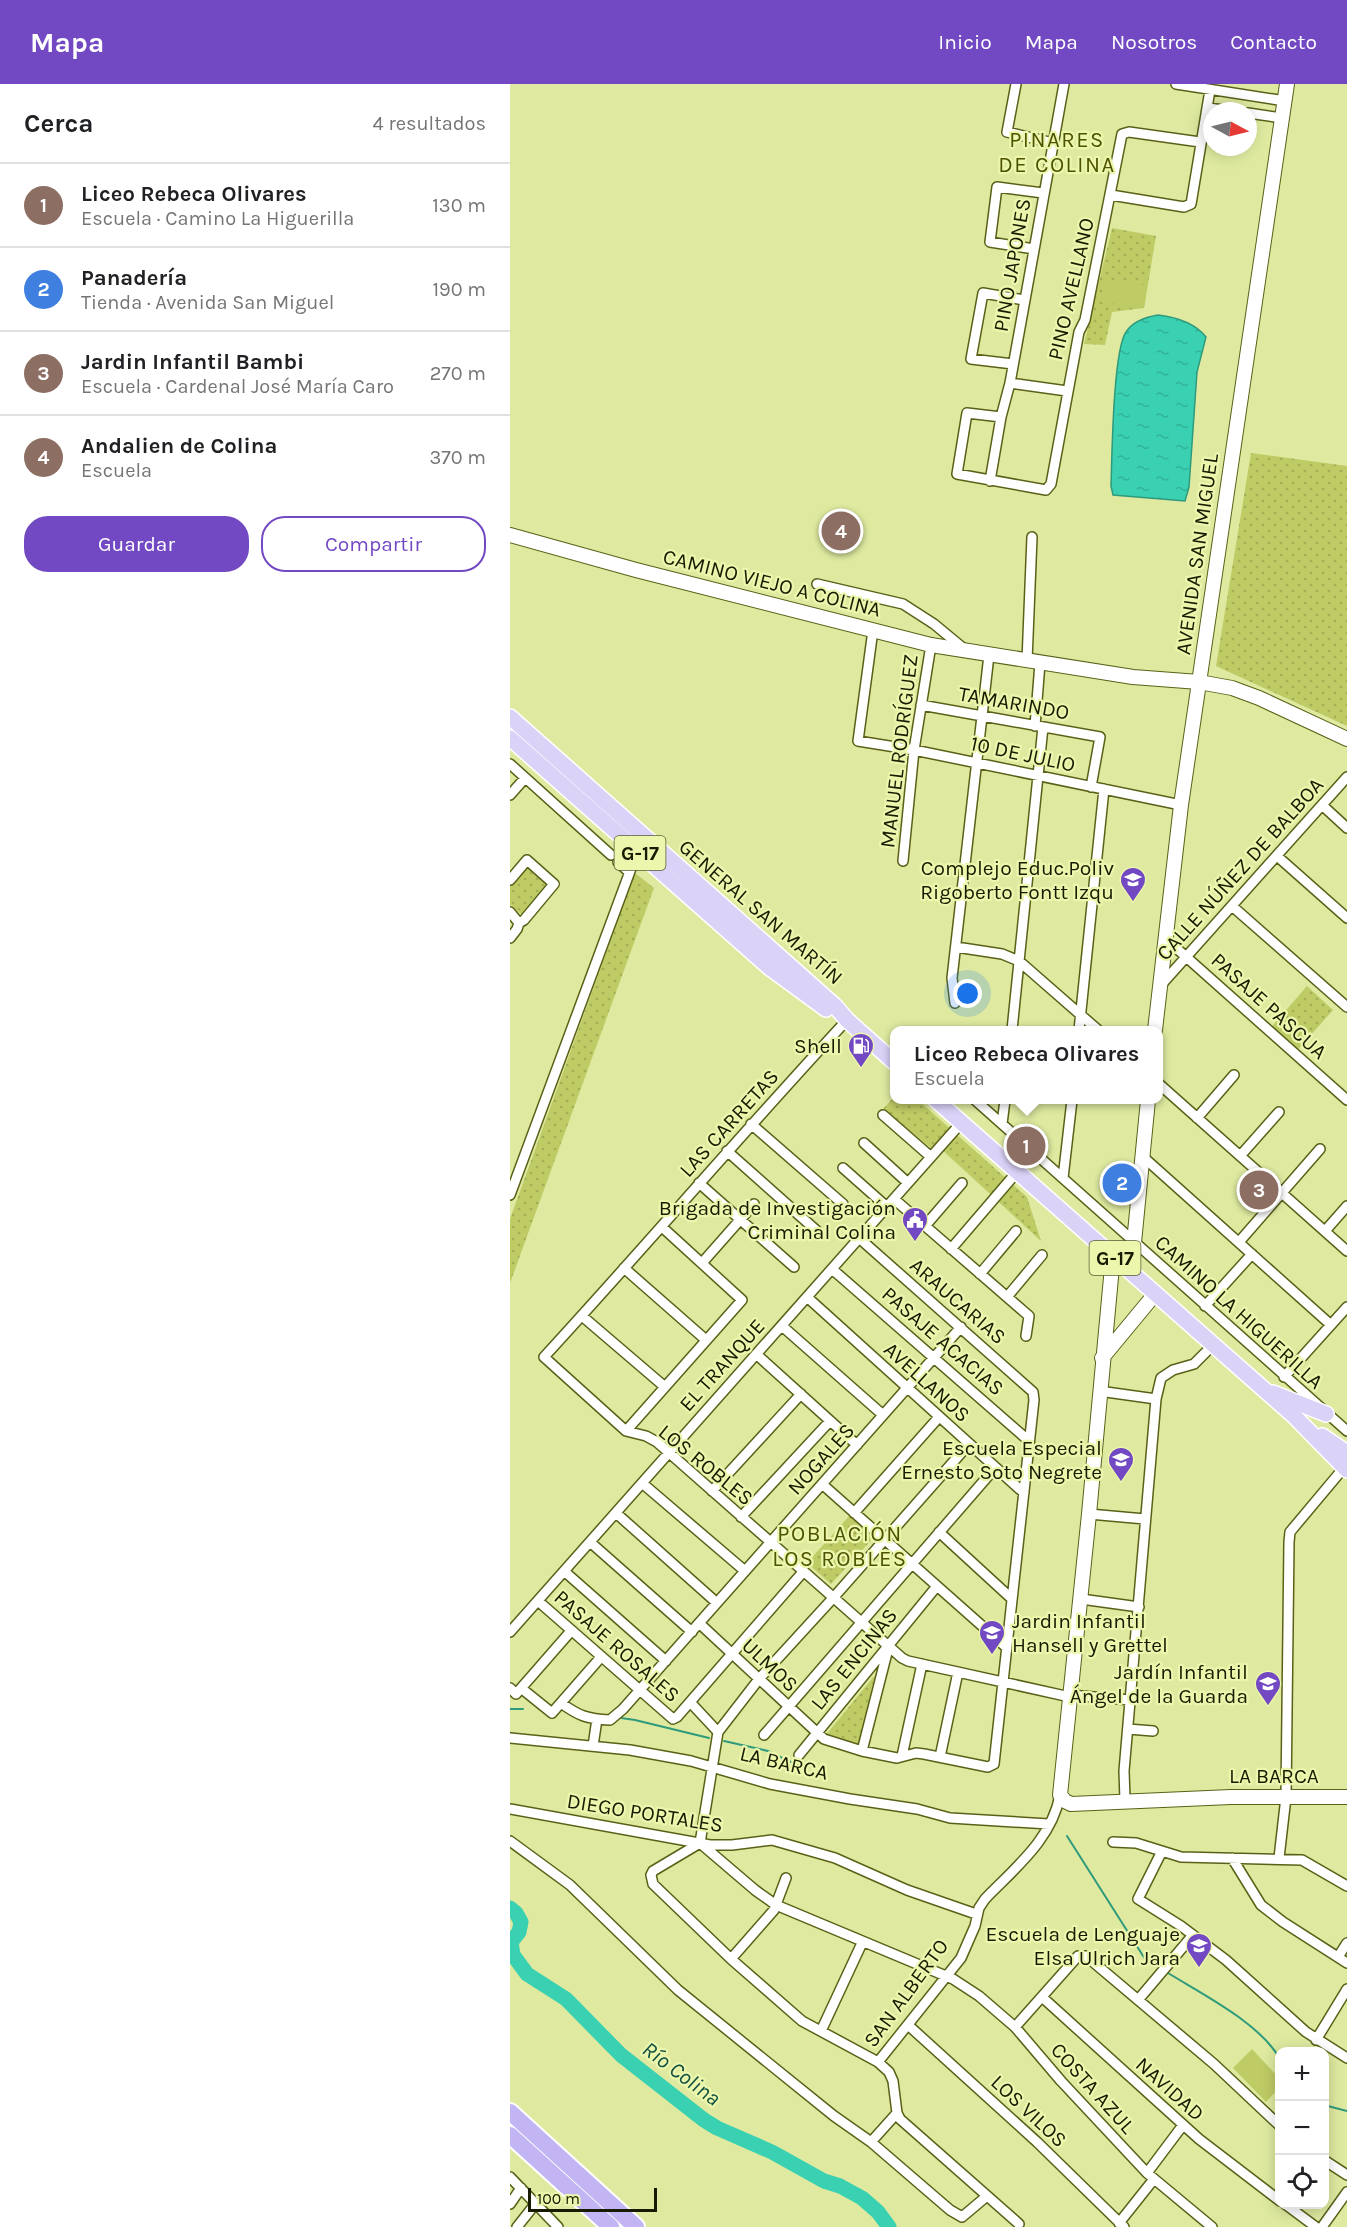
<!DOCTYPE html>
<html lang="es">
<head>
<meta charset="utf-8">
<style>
  body { margin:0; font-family:Karla,sans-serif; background:#f2f2f2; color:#202124 }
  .controls { position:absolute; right:18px; bottom:18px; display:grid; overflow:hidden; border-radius:12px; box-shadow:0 3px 15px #0003 }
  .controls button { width:54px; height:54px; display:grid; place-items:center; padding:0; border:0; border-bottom:2px solid #e0e0e0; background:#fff; color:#202124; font:30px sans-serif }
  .compass { position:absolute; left:693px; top:18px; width:54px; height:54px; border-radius:50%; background:#fff; box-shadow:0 3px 15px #0003; rotate:97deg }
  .scale { position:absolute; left:18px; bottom:15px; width:129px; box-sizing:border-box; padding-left:6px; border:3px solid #181b00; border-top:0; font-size:16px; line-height:21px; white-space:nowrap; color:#181b00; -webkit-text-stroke:4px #ecf7ad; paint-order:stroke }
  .you { position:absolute; left:458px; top:910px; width:21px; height:21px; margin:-15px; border:4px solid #fff; border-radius:50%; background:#1a73e8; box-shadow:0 0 0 9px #1a73e833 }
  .badge { display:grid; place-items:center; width:39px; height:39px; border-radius:50%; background:#7249c2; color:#fff; font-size:20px; font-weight:700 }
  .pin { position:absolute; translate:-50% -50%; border:3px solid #fff; box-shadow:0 2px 6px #0006 }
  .popup { position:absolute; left:380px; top:942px; width:273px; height:78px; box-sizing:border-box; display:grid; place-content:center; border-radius:12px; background:#fff; filter:drop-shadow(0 2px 4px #0005); font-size:20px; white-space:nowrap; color:#757577 }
  .popup b { font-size:22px; color:#202124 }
  .popup::after { content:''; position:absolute; left:50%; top:100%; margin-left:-12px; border:12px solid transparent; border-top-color:#fff }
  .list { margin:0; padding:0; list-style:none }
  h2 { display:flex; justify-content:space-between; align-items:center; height:78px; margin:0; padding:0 24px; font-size:26px }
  h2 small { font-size:20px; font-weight:400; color:#757577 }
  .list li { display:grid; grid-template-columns:39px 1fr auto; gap:18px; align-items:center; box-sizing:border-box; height:84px; padding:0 24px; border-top:2px solid #e0e0e0 }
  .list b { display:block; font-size:22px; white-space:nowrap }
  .list p { margin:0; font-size:20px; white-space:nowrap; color:#757577 }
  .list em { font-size:20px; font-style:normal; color:#757577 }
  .actions { display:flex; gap:12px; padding:18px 24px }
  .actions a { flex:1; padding:14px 0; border:2px solid #7249c2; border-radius:24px; text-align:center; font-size:21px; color:#7249c2 }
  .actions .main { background:#7249c2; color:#fff }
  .icon { flex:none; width:33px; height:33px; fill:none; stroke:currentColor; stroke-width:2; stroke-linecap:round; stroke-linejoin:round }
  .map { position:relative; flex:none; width:837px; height:2143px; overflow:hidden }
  header { display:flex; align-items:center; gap:36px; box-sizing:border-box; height:84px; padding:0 30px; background:#7249c2; color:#fff }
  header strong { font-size:28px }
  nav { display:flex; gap:33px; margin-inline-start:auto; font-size:21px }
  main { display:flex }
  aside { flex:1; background:#fff }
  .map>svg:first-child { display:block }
</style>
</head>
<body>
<header>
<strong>Mapa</strong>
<nav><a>Inicio</a><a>Mapa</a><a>Nosotros</a><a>Contacto</a></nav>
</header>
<main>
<aside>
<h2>Cerca<small>4 resultados</small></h2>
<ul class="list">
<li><span class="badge" style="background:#8d6e63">1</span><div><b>Liceo Rebeca Olivares</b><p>Escuela · Camino La Higuerilla</p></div><em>130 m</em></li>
<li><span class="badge" style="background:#3f7fe0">2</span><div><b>Panadería</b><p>Tienda · Avenida San Miguel</p></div><em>190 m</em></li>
<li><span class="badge" style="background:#8d6e63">3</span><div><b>Jardin Infantil Bambi</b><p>Escuela · Cardenal José María Caro</p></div><em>270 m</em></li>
<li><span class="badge" style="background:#8d6e63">4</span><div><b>Andalien de Colina</b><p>Escuela</p></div><em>370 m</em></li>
</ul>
<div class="actions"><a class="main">Guardar</a><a>Compartir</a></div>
</aside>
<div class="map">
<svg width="837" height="2143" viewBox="0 0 837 2143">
  <defs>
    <pattern id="grass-dots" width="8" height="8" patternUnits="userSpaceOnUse" patternTransform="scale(1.5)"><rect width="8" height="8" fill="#bfcb65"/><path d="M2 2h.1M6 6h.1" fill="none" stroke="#a3ae56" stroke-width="1.8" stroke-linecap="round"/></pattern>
    <pattern id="water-ripples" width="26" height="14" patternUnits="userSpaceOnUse" patternTransform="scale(1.5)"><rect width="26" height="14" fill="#39d1b1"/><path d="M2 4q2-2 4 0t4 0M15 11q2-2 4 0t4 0" fill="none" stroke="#32b396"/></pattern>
  </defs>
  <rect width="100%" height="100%" fill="#dfeaa0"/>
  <path fill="url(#grass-dots)" d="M602,144L646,152L634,224L602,228L595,261L574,260Z
    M741,369L837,382V642L706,582Z
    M17,781L38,799L13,832L0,820V801Z
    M125,789L144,804L0,1199V1135Z
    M797,902L823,926L785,969L759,946Z
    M384,1013V1016H408L517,1113L531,1157L428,1062L422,1065L373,1025Z
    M341,1430L365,1452L321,1500L297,1479Z
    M365,1591L348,1661L315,1652Z"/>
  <path fill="#bfcb65" d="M593,196L637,201L634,224L591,218Z
    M742,1965L769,1994V2004L756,2018L723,1984Z"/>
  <path fill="url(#water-ripples)" stroke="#2f9a7c" stroke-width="1.5" d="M648,231C665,233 685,239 696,253L687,288L679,403L675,417L603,411L601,402C602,373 603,267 616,248C623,237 636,233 648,231Z"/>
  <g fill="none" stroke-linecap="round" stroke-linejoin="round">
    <path stroke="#2f9a7c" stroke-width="2" d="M0,1625H13
      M111,1634L125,1636L199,1654
      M214,1657L258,1667L291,1683
      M557,1752L635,1875L649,1883
      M658,1889C692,1910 750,1939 770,1975
      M814,2021L837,2027"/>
    <path stroke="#39d1b1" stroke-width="15" d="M0,1824L6,1829L11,1838L9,1848L1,1858L3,1871L17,1890L56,1915L111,1971L194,2036L207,2044L262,2068L314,2097L330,2102L352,2114L368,2128L379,2143"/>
    <defs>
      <path id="street" d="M506,0L497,48L543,59
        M666,0L775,17
        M698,24L721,27
        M738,29L772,34
        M601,111L674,123L681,120L700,6
        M524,165L480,158L487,103L533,109
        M503,280L461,275L473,209L514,216
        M500,299L557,307
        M491,333L457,329L447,390L536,406L541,400L569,248L575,236L612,50L619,48L690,58
        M480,397L491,333L500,299L554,0
        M307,500L393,520L424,540L453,564
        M363,546L348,657L404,666L671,721
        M517,577L522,453
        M411,621L590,653L581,703
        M525,642L530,579
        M0,680L101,771
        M0,711L15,694
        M812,721L837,744
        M767,772L837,834
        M393,777L404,666L421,561
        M108,778L119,788
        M0,796L17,776L44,800L14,836L9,839
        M722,822L837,923
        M0,828L9,839
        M0,854L7,845L9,839
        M656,855L837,1016
        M446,863L492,870L509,877L588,946
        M651,901L837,693
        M445,919L442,894L479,571
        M337,936C234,1047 136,1162 34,1273L116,1347L136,1352L147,1358L392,1574L398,1577L560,1613
        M502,946L533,643
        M569,946L594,705
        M648,999L837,1167
        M465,1016L837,1347
        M373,1031L421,1073
        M687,1034L724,991
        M241,1040L333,1120
        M492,1040L495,1016
        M354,1059L398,1099
        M217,1067L307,1147
        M631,1071L821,1241
        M730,1072L769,1028
        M333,1084L377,1123
        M553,1094L562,1016
        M189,1099L284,1183
        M0,1111L129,763
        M384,1115L519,1232L516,1252
        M415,1142L452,1099
        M815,1147L837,1122
        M729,1158L810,1065
        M441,1165L507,1088
        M192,1179L244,1120
        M114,1184L196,1256
        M322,1185L519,1357
        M470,1190L506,1147
        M297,1213L514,1409
        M497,1213L532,1171
        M695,1222L742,1170
        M72,1232L155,1303
        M272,1242L373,1331
        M246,1270L347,1361
        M774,1293L837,1223
        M589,1307L646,1315L614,1687L615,1716
        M646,1315L651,1294L663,1286L684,1280L703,1261
        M116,1347L232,1216L152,1143
        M132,1399L235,1487
        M312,1400L497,1564
        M202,1407L291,1310
        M106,1429L207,1519
        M344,1429L429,1333
        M579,1430L635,1435
        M231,1433L320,1337
        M429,1448L502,1515
        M80,1458L182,1548
        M54,1487L156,1577
        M571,1515L629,1523
        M28,1517L163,1635L167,1633L293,1488
        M189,1539L314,1655L352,1667L387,1674L406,1669L414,1670L478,1683L484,1680L524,1316L523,1308L349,1154
        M0,1548L452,1038
        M0,1604L6,1610L61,1547
        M11,1604L42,1629L91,1573
        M560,1611L620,1616
        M180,1618L208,1648
        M51,1619C69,1632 77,1635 100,1636L113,1625L451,1243
        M618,1645L643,1647
        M254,1651L485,1384
        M0,1654L120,1666L181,1677L260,1700L340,1715L407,1725L440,1734L539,1740
        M83,1662L87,1635
        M352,1667L378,1565
        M289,1671L427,1502
        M392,1672L412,1580
        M430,1673L448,1588
        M0,1725L200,1761H222L262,1756L325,1774L397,1806L466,1830
        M0,1757L60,1801L168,1906L324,2032L361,2058L440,2126L452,2133L477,2112
        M603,1758L626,1759L671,1773L792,1776L837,1802
        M190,1759L245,1806L266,1821L443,1895L469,1912L505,1943L551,1997L637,2089L702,2143
        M190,1759L143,1787L141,1791L143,1800L221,1875L292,1937L368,1978L379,1988L383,1997L387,2029L390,2035L509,2140
        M190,1759L208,1648L249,1595L324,1513L459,1360
        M652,1767L628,1815L671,1842L716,1876L796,1948L837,1974
        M722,1774L751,1821L773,1838L837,1879
        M769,1774L776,1713L779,1458L780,1448L837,1380
        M828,1873L837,1859
        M221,1875L264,1826L276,1794
        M532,1913L689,2055L770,2117
        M628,1916L683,1851
        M398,1941L527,2058L614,2143
        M505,1943L568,1872H576L704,1980L770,2042
        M311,1947L352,1859
        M806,1956L837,1905
        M368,1978L451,1874L465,1842L469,1824L475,1815C505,1784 542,1755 550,1711
        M361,2058L387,2029
        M814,2076L837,2091
        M637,2089L673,2041
        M0,2093L48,2143
        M0,2120L11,2104
        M775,2120L806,2143
        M609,2139L644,2095
        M7,2143L26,2119
        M812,2143L837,2108"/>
      <path id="secondary" d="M0,451L126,486L421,561L623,593L689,598L722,604L749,614L837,655
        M645,946L671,721L777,0
        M603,1172L579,1430L550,1711L555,1717L561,1720L721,1713H837
        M621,1189L638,1016
        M592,1274L645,1210"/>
      <path id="primary" d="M0,633L325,922L337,936L384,978
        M0,654L260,884L316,925
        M426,1016L784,1332L837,1386
        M763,1309L816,1330
        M812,1352L837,1369"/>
      <path id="highway" d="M0,2028L126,2143
        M0,2051L101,2143"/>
    </defs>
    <use href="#street" stroke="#5a6117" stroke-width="12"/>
    <use href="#secondary" stroke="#5a6117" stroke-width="16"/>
    <use href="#primary" stroke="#fff" stroke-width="18"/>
    <use href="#highway" stroke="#fff" stroke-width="20"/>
    <use href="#street" stroke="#fff" stroke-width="9"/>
    <use href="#secondary" stroke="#fff" stroke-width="14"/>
    <use href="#primary" stroke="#dbd2f8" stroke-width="15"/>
    <use href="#highway" stroke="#c3b4f4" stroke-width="16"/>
  </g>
  <defs>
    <symbol id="school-pin" viewBox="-11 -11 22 30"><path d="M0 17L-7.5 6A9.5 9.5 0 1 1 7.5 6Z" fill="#7249c2" stroke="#ecf7ad"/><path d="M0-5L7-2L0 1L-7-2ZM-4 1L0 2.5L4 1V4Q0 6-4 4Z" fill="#fff"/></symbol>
    <symbol id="fuel-pin" viewBox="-11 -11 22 30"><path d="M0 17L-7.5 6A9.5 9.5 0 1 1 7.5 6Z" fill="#7249c2" stroke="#ecf7ad"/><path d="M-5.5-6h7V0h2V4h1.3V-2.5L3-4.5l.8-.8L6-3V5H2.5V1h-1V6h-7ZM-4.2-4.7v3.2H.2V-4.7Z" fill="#fff"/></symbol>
    <symbol id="civic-pin" viewBox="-11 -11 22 30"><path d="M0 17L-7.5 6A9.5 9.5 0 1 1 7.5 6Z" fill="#7249c2" stroke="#ecf7ad"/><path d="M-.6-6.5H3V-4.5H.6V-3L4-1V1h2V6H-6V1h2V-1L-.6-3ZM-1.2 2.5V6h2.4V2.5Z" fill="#fff"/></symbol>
  </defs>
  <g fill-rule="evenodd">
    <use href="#school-pin" x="608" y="781" width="30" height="40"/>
    <use href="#fuel-pin" x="336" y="947" width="30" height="40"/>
    <use href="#civic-pin" x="390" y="1121" width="30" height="40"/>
    <use href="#school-pin" x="596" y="1361" width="30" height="40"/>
    <use href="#school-pin" x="467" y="1534" width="30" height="40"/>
    <use href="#school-pin" x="743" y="1585" width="30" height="40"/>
    <use href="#school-pin" x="674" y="1847" width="30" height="40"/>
  </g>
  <g text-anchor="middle" stroke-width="4.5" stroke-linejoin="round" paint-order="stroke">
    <g fill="#ecf7ad" stroke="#585d34" stroke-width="1.5">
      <rect x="104.5" y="752" width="51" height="34" rx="4.5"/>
      <rect x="579.5" y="1157" width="51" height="34" rx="4.5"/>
    </g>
    <g font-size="20" font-weight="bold" fill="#181b00">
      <text x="130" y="776">G-17</text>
      <text x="605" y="1181">G-17</text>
    </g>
    <g font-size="21" fill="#181b00" stroke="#ecf7ad">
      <text transform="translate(502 181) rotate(-80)" y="7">PINO JAPONES</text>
      <text transform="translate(561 205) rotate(-77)" y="7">PINO AVELLANO</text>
      <text transform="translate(687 470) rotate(-82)" y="7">AVENIDA SAN MIGUEL</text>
      <text transform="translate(262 499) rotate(14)" y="7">CAMINO VIEJO A COLINA</text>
      <text transform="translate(504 619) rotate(10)" y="7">TAMARINDO</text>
      <text transform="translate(389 667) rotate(-83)" y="7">MANUEL RODRÍGUEZ</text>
      <text transform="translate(513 670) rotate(12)" y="7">10 DE JULIO</text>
      <text transform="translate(730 785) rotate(-48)" y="7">CALLE NÚÑEZ DE BALBOA</text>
      <text transform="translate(251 828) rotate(41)" y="7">GENERAL SAN MARTÍN</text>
      <text transform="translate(759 922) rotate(42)" y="7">PASAJE PASCUA</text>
      <text transform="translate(219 1039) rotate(-48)" y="7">LAS CARRETAS</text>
      <text transform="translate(448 1217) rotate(41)" y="7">ARAUCARIAS</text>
      <text transform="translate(729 1228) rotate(42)" y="7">CAMINO LA HIGUERILLA</text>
      <text transform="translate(433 1257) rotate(41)" y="7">PASAJE ACACIAS</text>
      <text transform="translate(212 1281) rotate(-48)" y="7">EL TRANQUE</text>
      <text transform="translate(417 1298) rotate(42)" y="7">AVELLANOS</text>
      <text transform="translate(311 1375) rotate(-48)" y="7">NOGALES</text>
      <text transform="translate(196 1381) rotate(39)" y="7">LOS ROBLES</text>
      <text transform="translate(107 1562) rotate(41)" y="7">PASAJE ROSALES</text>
      <text transform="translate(344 1575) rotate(-51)" y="7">LAS ENCINAS</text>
      <text transform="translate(260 1581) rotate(43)" y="7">ULMOS</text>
      <text transform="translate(274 1679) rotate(13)" y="7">LA BARCA</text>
      <text x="764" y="1699">LA BARCA</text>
      <text transform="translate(135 1729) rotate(9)" y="7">DIEGO PORTALES</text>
      <text transform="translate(396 1909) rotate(-54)" y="7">SAN ALBERTO</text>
      <text transform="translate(583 2004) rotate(48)" y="7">COSTA AZUL</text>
      <text transform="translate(660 2005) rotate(42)" y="7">NAVIDAD</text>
      <text transform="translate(519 2027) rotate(43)" y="7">LOS VILOS</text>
    </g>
    <g font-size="21" fill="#181b00" stroke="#ecf7ad" text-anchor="end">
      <text x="604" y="791">Complejo Educ.Poliv<tspan x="604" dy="24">Rigoberto Fontt Izqu</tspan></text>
      <text x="332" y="969">Shell</text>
      <text x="386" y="1131">Brigada de Investigación<tspan x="386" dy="24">Criminal Colina</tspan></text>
      <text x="592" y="1371">Escuela Especial<tspan x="592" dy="24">Ernesto Soto Negrete</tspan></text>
      <text x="502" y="1544" text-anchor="start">Jardin Infantil<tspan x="502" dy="24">Hansell y Grettel</tspan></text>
      <text x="738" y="1595">Jardín Infantil<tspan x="738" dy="24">Ángel de la Guarda</tspan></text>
      <text x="670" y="1857">Escuela de Lenguaje<tspan x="670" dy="24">Elsa Ulrich Jara</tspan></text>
    </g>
    <g font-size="22" letter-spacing="1.5" fill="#4d5300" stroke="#ecf7ad">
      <text x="547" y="63">PINARES<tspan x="547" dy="25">DE COLINA</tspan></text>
      <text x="330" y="1457">POBLACIÓN<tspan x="330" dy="25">LOS ROBLES</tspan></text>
    </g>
    <g font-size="22" font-style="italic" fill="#125042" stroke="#ecf7ad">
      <text transform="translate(172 1989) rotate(37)" y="8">Río Colina</text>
    </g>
  </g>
</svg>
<div class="controls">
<button>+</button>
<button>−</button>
<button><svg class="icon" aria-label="locate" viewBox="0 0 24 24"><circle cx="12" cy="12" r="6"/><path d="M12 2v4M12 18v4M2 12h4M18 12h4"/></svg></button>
</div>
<svg class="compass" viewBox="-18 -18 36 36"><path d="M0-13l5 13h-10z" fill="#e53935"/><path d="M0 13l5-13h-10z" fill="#757577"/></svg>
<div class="scale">100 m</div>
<div class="you"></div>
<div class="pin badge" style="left:516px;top:1062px;background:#8d6e63">1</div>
<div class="popup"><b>Liceo Rebeca Olivares</b>Escuela</div>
<div class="pin badge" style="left:612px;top:1099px;background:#3f7fe0">2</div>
<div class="pin badge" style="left:749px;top:1106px;background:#8d6e63">3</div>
<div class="pin badge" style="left:331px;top:447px;background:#8d6e63">4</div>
</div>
</main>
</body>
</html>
